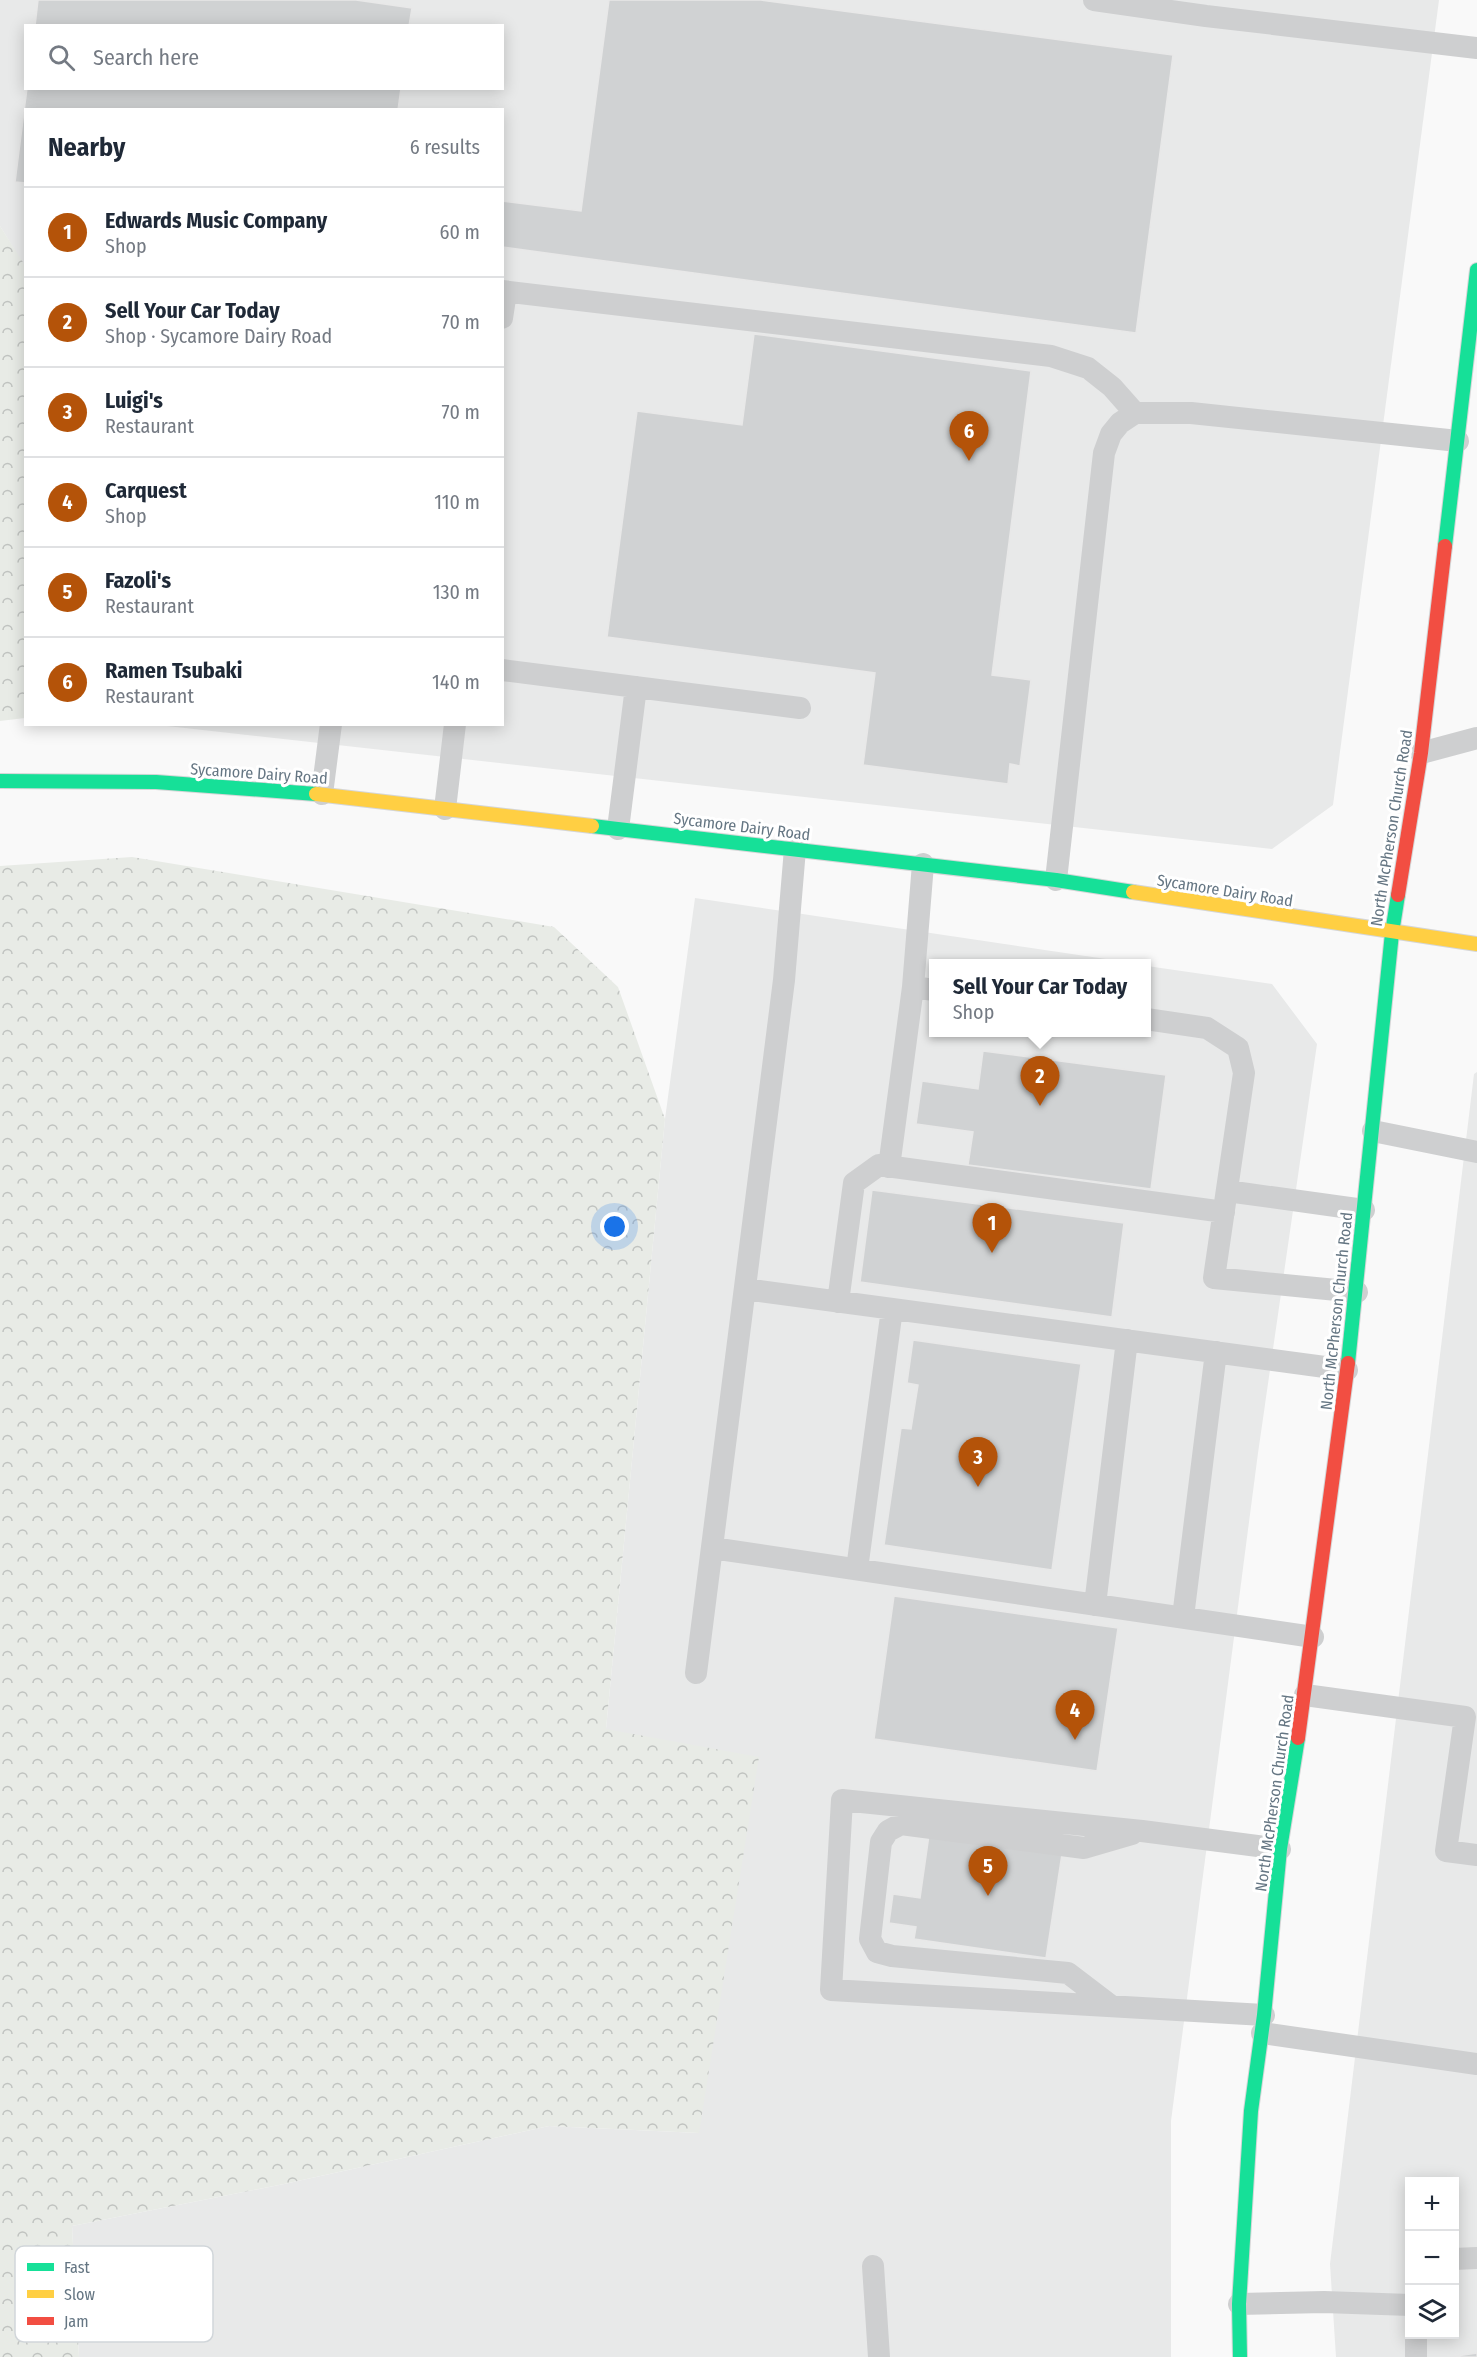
<!DOCTYPE html>
<html lang="en">
<head>
<meta charset="utf-8">
<style>
  body { margin:0; font-family:"Fira Sans Condensed",sans-serif; background:#f6f6f7; color:#1f2937 }
  .controls { position:absolute; right:18px; bottom:18px; display:grid; overflow:hidden; border-radius:0px; box-shadow:0 3px 15px #0003 }
  .controls button { width:54px; height:54px; display:grid; place-items:center; padding:0; border:0; border-bottom:2px solid #e0e1e3; background:#fff; color:#1f2937; font:30px sans-serif }
  .you { position:absolute; left:615px; top:1227px; width:21px; height:21px; margin:-15px; border:4px solid #fff; border-radius:50%; background:#1a73e8; box-shadow:0 0 0 9px #1a73e833 }
  .badge { display:grid; place-items:center; width:39px; height:39px; border-radius:50%; background:#b45309; color:#fff; font-size:20px; font-weight:700 }
  .pin { position:absolute; translate:-50% -50px; filter:drop-shadow(0 2px 3px #0008) }
  .pin::after { content:''; position:absolute; top:32px; width:21px; height:18px; background:inherit; clip-path:polygon(0 0,100% 0,50% 100%) }
  .popup { position:absolute; left:929px; top:959px; width:222px; height:78px; box-sizing:border-box; display:grid; place-content:center; border-radius:0px; background:#fff; filter:drop-shadow(0 2px 4px #0005); font-size:20px; white-space:nowrap; color:#747a83 }
  .popup b { font-size:22px; color:#1f2937 }
  .popup::after { content:''; position:absolute; left:50%; top:100%; margin-left:-12px; border:12px solid transparent; border-top-color:#fff }
  .list { margin:0; padding:0; list-style:none }
  h2 { display:flex; justify-content:space-between; align-items:center; height:78px; margin:0; padding:0 24px; font-size:26px }
  h2 small { font-size:20px; font-weight:400; color:#747a83 }
  .list li { display:grid; grid-template-columns:39px 1fr auto; gap:18px; align-items:center; box-sizing:border-box; height:90px; padding:0 24px; border-top:2px solid #e0e1e3 }
  .list b { display:block; font-size:22px; white-space:nowrap }
  .list p { margin:0; font-size:20px; white-space:nowrap; color:#747a83 }
  .list em { font-size:20px; font-style:normal; color:#747a83 }
  .icon { flex:none; width:33px; height:33px; fill:none; stroke:currentColor; stroke-width:2; stroke-linecap:round; stroke-linejoin:round }
  .map { position:relative; flex:none; width:1477px; height:2357px; overflow:hidden }
  .search { position:absolute; background:#fff; box-shadow:0 3px 15px #0003; left:24px; top:24px; width:480px; height:66px; display:flex; align-items:center; gap:15px; box-sizing:border-box; padding:0 21px; border-radius:0px; color:#747a83; font-size:22px }
  .panel { position:absolute; background:#fff; box-shadow:0 3px 15px #0003; left:24px; top:108px; width:480px; height:618px; border-radius:0px }
  .map>svg:first-child { display:block }
</style>
</head>
<body>
<div class="map">
<svg width="1477" height="2357" viewBox="0 0 1477 2357">
  <defs>
    <pattern id="forest-crowns" width="20" height="18" patternUnits="userSpaceOnUse" patternTransform="scale(1.5)"><rect width="20" height="18" fill="#e8ebe6"/><path d="M2 6a3 3 0 1 1 6 0M12 15a3 3 0 1 1 6 0" fill="none" stroke="#c0c3c0"/></pattern>
  </defs>
  <rect width="100%" height="100%" fill="#f9f9f9"/>
  <path fill="#e8e9e9" fill-rule="evenodd" d="M0,0H1439L1333,805L1272,849L158,725L502,724V110H26L25,267L0,226ZM26,26H502V88H26Z
    M695,898L1133,963L934,964V1032H1146L1147,966L1272,984L1317,1044L1258,1453L1171,2121V2357H79L72,2226L284,2184L549,2126L699,2133L606,1729L665,1119Z
    M1477,1072V2357H1336L1330,2264L1474,1074ZM1410,2182H1454V2334H1410Z"/>
  <path fill="url(#forest-crowns)" d="M0,226L26,267L25,718L0,721Z
    M132,857L554,927L618,987L665,1119L606,1729L759,1757L699,2133L549,2126L284,2184L72,2226L79,2357H0V866Z"/>
  <path fill="#d0d2d3" stroke="#e8e8e8" stroke-width="1.5" d="M38,0H356L412,8L409,26H35Z
    M609,0H761L1173,55L1136,333L502,247V201L581,211Z
    M27,88H401L398,110H26V183L15,182Z
    M754,334L1031,371L992,675L1031,680L1020,766L1010,764L1008,784L863,765L875,673L607,637L637,411L742,425Z
    M983,1051L1166,1075L1151,1189L968,1165L973,1132L916,1124L922,1081L978,1089Z
    M872,1190L1124,1223L1112,1317L860,1282Z
    M913,1340L1081,1364L1052,1570L884,1545L901,1428L911,1429L918,1385L907,1383Z
    M894,1596L1118,1628L1097,1771L874,1739Z
    M929,1835L1062,1854L1046,1958L914,1939L916,1927L889,1923L893,1894L920,1898Z
    M1477,2353V2357H1450Z"/>
  <g fill="none" stroke-linecap="round" stroke-linejoin="round">
    <defs>
      <path id="fast" d="M1445,546L1477,270
        M0,781L156,782L316,794
        M592,826L1056,880L1133,892
        M1348,1363L1392,933L1398,895
        M1240,2357L1239,2304L1251,2111L1264,2015L1280,1849L1298,1738"/>
      <path id="slow" d="M316,794L592,826
        M1133,892L1477,944"/>
      <path id="jam" d="M1398,895L1421,753L1445,546
        M1298,1738L1348,1363"/>
    </defs>
    <use href="#fast" stroke="#d5d6d7" stroke-width="16"/>
    <use href="#slow" stroke="#d5d6d7" stroke-width="16"/>
    <use href="#jam" stroke="#d5d6d7" stroke-width="16"/>
    <path stroke="#cecfd0" stroke-width="22" d="M1094,0L1206,16L1477,48
      M502,291L1051,356L1088,368L1112,387L1135,413
      M502,318L506,292
      M502,670L800,708
      M1421,753L1477,738
      M322,794L331,724
      M445,809L455,724
      M618,829L636,687
      M923,864L913,987L934,990
      M1056,880L1104,453L1111,434L1120,423L1135,413H1191L1458,441
      M1146,1019L1207,1028L1238,1048L1244,1073L1214,1278L1357,1292
      M1373,1131L1477,1152
      M889,1167L913,987
      M1227,1191L1364,1210
      M745,1289L1347,1370
      M838,1302L854,1183L879,1165L1224,1212
      M712,1548L1313,1637
      M857,1569L892,1309
      M1095,1605L1127,1340
      M1183,1617L1216,1352
      M696,1673L784,980L795,849
      M1305,1695L1465,1717L1446,1851L1477,1855
      M1110,2005L1068,1973L892,1956L877,1952L870,1939L881,1842L888,1831L901,1824L1084,1848L1132,1834
      M1264,2015L831,1990L842,1800L1142,1831L1280,1849
      M1262,2033L1477,2064
      M1454,2259L1477,2258
      M873,2266L879,2357
      M1239,2304L1324,2302L1410,2305
      M1416,2357V2334"/>
    <use href="#fast" stroke="#16e098" stroke-width="14"/>
    <use href="#slow" stroke="#ffcf43" stroke-width="14"/>
    <use href="#jam" stroke="#f24e42" stroke-width="14"/>
  </g>
  <g text-anchor="middle" stroke-width="6" stroke-linejoin="round" paint-order="stroke">
    <g font-size="16" fill="#657683" stroke="#fff">
      <text transform="translate(259 773) rotate(4)" y="6">Sycamore Dairy Road</text>
      <text transform="translate(742 826) rotate(7)" y="6">Sycamore Dairy Road</text>
      <text transform="translate(1391 828) rotate(-81)" y="6">North McPherson Church Road</text>
      <text transform="translate(1225 890) rotate(9)" y="6">Sycamore Dairy Road</text>
      <text transform="translate(1336 1311) rotate(-84)" y="6">North McPherson Church Road</text>
      <text transform="translate(1274 1793) rotate(-82)" y="6">North McPherson Church Road</text>
    </g>
  </g>
  <rect x="15" y="2246" width="198" height="96" rx="9" fill="#fff" stroke="#d1d6da" stroke-width="1.5"/>
  <rect x="27" y="2263" width="27" height="8" fill="#16e098"/>
  <rect x="27" y="2290" width="27" height="8" fill="#ffcf43"/>
  <rect x="27" y="2317" width="27" height="8" fill="#f24e42"/>
  <g font-size="16" fill="#657683">
    <text x="64" y="2273">Fast</text>
    <text x="64" y="2300">Slow</text>
    <text x="64" y="2327">Jam</text>
  </g>
</svg>
<div class="controls">
<button>+</button>
<button>−</button>
<button><svg class="icon" aria-label="layers" viewBox="0 0 24 24"><path d="M12 4l9 5-9 5-9-5zM3 14l9 5 9-5"/></svg></button>
</div>
<div class="you"></div>
<div class="pin badge" style="left:992px;top:1253px">1</div>
<div class="pin badge" style="left:1040px;top:1106px">2</div>
<div class="popup"><b>Sell Your Car Today</b>Shop</div>
<div class="pin badge" style="left:978px;top:1487px">3</div>
<div class="pin badge" style="left:1075px;top:1740px">4</div>
<div class="pin badge" style="left:988px;top:1896px">5</div>
<div class="pin badge" style="left:969px;top:461px">6</div>
<div class="search"><svg class="icon" aria-label="search" viewBox="0 0 24 24"><circle cx="10" cy="10" r="6"/><path d="M15 15l6 6"/></svg>Search here</div>
<section class="panel">
<h2>Nearby<small>6 results</small></h2>
<ul class="list">
<li><span class="badge">1</span><div><b>Edwards Music Company</b><p>Shop</p></div><em>60 m</em></li>
<li><span class="badge">2</span><div><b>Sell Your Car Today</b><p>Shop · Sycamore Dairy Road</p></div><em>70 m</em></li>
<li><span class="badge">3</span><div><b>Luigi's</b><p>Restaurant</p></div><em>70 m</em></li>
<li><span class="badge">4</span><div><b>Carquest</b><p>Shop</p></div><em>110 m</em></li>
<li><span class="badge">5</span><div><b>Fazoli's</b><p>Restaurant</p></div><em>130 m</em></li>
<li><span class="badge">6</span><div><b>Ramen Tsubaki</b><p>Restaurant</p></div><em>140 m</em></li>
</ul>
</section>
</div>
</body>
</html>
